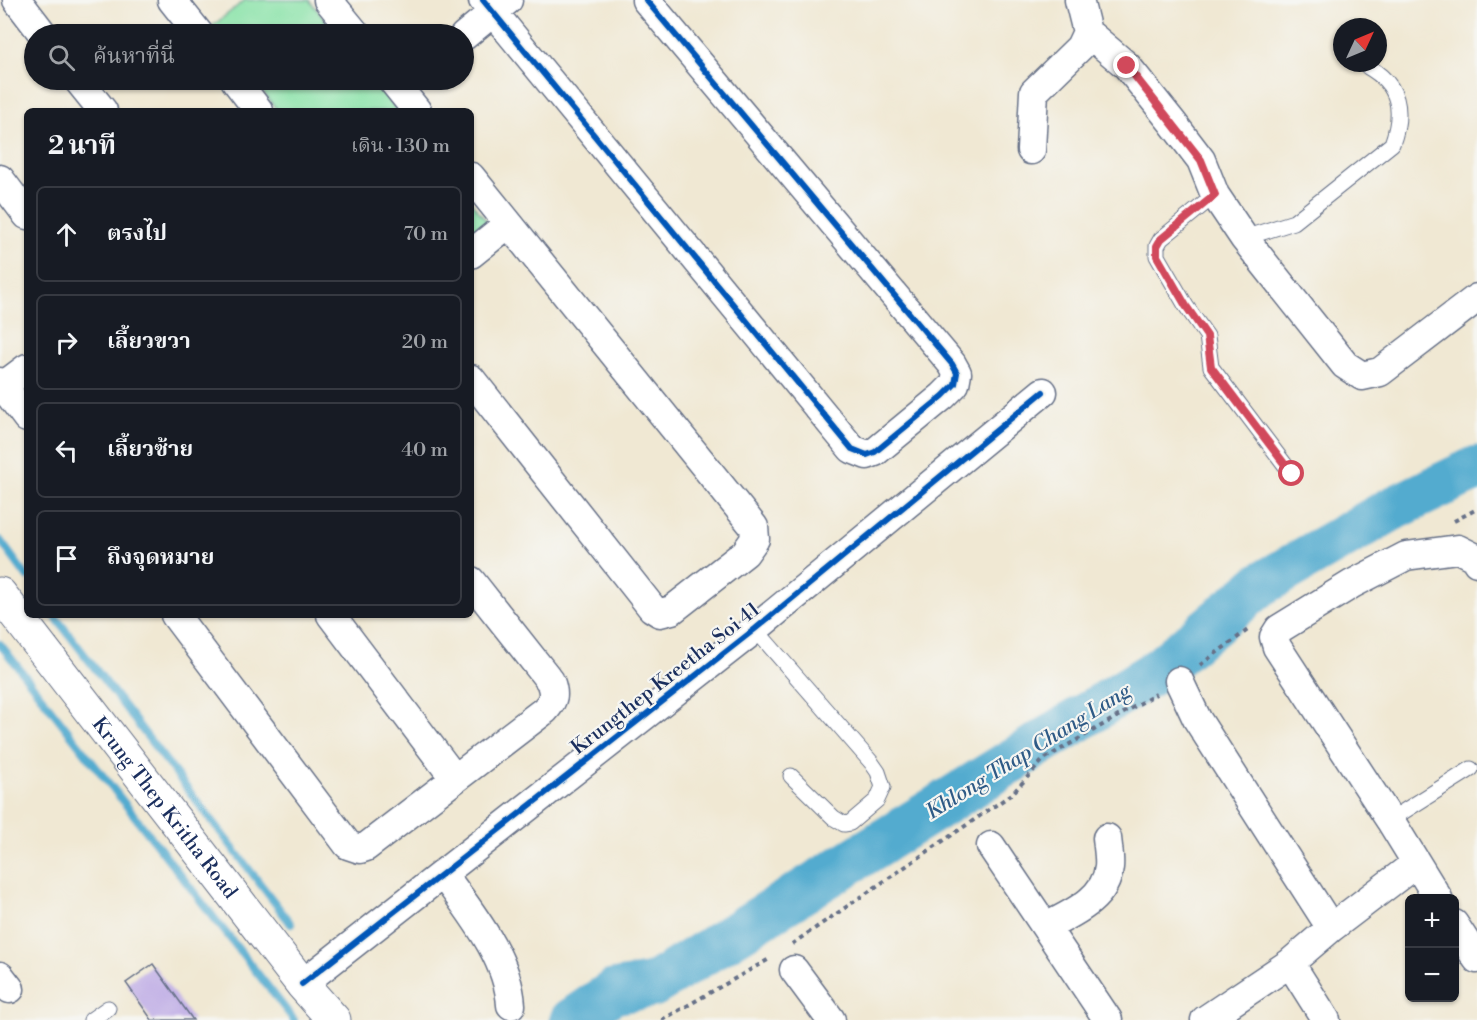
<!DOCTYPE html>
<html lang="th">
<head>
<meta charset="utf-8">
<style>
  body { margin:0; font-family:"Libre Bodoni","Noto Serif Thai",serif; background:#242831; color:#f1f3f6 }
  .controls { position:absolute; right:18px; bottom:18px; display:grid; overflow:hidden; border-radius:9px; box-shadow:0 2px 4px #0004 }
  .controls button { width:54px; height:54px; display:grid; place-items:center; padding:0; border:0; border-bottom:2px solid #363941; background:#171b24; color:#f1f3f6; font:30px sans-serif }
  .compass { position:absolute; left:1333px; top:18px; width:54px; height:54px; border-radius:50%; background:#171b24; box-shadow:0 2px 4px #0004; rotate:46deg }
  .stop { position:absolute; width:18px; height:18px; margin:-14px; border:4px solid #d1495b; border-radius:50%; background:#fff }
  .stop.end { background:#d1495b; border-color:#fff; box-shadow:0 2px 6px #0008 }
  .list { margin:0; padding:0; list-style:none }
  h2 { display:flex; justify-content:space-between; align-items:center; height:78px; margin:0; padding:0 24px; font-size:26px }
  h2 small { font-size:20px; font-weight:400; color:#9ea1a6 }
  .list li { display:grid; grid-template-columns:39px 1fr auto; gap:18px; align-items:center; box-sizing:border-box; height:96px; margin:0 12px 12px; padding:0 12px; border:2px solid #363941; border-radius:9px }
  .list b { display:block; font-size:22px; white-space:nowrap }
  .list em { font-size:20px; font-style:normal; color:#9ea1a6 }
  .icon { flex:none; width:33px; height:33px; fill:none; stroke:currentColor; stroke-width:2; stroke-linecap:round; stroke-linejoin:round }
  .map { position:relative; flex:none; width:1477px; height:1020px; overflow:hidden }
  .search { position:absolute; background:#171b24; box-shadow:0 2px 4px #0004; left:24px; top:24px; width:450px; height:66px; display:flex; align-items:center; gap:15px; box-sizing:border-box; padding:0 21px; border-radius:33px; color:#9ea1a6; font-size:22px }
  .panel { position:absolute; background:#171b24; box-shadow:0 2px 4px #0004; left:24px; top:108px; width:450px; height:510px; border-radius:9px }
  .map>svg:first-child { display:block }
</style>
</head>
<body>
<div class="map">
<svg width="1477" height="1020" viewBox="0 0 1477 1020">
  <rect width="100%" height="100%" fill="#f6f6f2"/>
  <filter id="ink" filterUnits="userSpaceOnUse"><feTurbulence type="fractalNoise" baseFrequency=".0167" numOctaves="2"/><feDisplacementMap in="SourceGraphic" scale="12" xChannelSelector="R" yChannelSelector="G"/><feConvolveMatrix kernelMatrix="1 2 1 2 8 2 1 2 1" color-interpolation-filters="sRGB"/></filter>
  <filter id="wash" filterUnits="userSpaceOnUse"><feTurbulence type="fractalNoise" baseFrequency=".008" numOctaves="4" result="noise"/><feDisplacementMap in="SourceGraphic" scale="24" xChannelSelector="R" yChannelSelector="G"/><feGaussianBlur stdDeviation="1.35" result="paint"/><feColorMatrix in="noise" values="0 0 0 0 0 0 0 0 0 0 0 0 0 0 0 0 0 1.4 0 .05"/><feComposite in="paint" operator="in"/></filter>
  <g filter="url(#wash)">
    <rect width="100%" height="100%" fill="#f0e8d3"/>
    <path fill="#88e2a7" stroke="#528882" stroke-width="1.5" d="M245,0H309L337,34H217L211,27Z
      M253,80H373L398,111H278Z
      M471,202L490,225L471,240Z"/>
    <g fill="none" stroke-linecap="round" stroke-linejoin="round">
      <path stroke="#52abcf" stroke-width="8" d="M0,540L27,577
        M54,615L291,924
        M0,644L294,1020"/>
      <path stroke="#52abcf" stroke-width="45" d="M572,1020L613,992L653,985L1161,668L1260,585L1390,510L1477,468"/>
    </g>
    <g id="blocks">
      <path fill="#c2b1e6" d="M153,964L193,1020H152L126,983Z"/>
    </g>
  </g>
  <g filter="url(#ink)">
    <use href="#blocks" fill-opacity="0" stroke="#667087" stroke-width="1.5"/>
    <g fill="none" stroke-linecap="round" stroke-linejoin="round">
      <defs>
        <path id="lane" d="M1215,195L1161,239L1157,246V256L1186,306L1207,336L1211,367L1292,474
          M1244,238L1294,222L1392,144C1404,111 1400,85 1368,67
          M755,629L871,762L878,772L883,787L877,800L850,823L844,824L834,818L791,776
          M1390,820L1471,769
          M91,1020L108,1008"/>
        <path id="street" d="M17,0L43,34
          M172,0L199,34
          M328,0L356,34
          M483,0L852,449L867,455L875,452L943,396L955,384L957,373L952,364L646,0
          M1087,32L1127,66L1172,122L1201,160L1215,195L1244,238L1345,365L1362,376L1380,372L1477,298
          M464,36L508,0
          M78,80L103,111
          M235,80L259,111
          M392,80L417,111
          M1031,150L1034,92L1080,47L1087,32L1079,0
          M471,177L754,527L755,539L745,553L672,610L660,613L652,608L471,379
          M0,179L27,215
          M471,254L508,224
          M0,382L27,418
          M0,391L3,386L27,368
          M175,615L348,845L360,849L366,847L545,710C554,700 555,694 550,681L471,581
          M331,615L455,779
          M1179,681L1197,719L1331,928
          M991,846L1108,1020
          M443,874C470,912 508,957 511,1005
          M1438,898L1390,820L1277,647L1274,637L1279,629L1352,584L1406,556L1458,549L1474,557L1477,562
          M1454,924L1477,959
          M1046,927C1070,914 1106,900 1109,867C1110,858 1108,848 1107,838
          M1290,963L1326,1020
          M794,970L831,1020
          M0,976L10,989
          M302,984L755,629L1043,392
          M1205,1020L1290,963L1331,928L1415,864"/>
        <g id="secondary">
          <path id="s1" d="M0,594L302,984L334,1020"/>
        </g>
      </defs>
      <use href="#lane" stroke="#667087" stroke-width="17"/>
      <use href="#street" stroke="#667087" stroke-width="31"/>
      <use href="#secondary" stroke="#667087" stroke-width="35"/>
      <path stroke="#667087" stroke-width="4" stroke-dasharray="4.5 4.5" stroke-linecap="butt" d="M1454,521L1477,509
        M1200,665L1249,629
        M792,944L1012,794L1044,759L1156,694
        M662,1020L771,958"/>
      <use href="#lane" stroke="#fff" stroke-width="15"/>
      <use href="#street" stroke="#fff" stroke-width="28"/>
      <use href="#secondary" stroke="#fff" stroke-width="33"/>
      <defs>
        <path id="cycleway" d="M483,0L852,449L867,455L875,452L943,396L955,384L957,373L952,364L646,0
          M302,984L755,629L1043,392"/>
      </defs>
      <use href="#cycleway" stroke="#f6f6f2" stroke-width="10"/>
      <use href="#cycleway" stroke="#0057b8" stroke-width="6"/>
    </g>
  </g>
  <g fill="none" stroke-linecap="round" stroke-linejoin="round" filter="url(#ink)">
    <path stroke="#d1495b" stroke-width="8" d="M1127,66L1201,160L1215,195L1161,239L1157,246V256L1186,306L1207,336L1211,367L1292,474"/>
  </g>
  <g text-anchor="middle" stroke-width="4.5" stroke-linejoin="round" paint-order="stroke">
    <g font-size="20" fill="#1b2f5e" stroke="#f6f6f2">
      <text transform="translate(665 678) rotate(-38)" y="7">Krungthep Kreetha Soi 41</text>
      <text dy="7" stroke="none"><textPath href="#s1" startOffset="270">Krung Thep Kritha Road</textPath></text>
    </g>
    <g font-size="21" font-style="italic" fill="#2e5a86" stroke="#f6f6f2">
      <text transform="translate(1028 751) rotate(-32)" y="7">Khlong Thap Chang Lang</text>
    </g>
  </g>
</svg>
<div class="controls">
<button>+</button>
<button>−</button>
</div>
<svg class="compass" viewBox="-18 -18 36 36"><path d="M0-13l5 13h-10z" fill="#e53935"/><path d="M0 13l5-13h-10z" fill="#9ea1a6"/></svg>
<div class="stop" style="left:1292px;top:474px"></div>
<div class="stop end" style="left:1127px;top:66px"></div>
<div class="search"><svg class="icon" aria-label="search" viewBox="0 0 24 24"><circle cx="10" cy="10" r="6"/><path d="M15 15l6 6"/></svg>ค้นหาที่นี่</div>
<section class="panel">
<h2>2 นาที<small>เดิน · 130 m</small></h2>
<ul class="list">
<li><svg class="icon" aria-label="ahead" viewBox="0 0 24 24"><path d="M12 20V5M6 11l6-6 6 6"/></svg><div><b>ตรงไป</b></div><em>70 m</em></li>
<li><svg class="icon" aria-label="right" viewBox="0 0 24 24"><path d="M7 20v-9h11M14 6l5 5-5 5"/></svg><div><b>เลี้ยวขวา</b></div><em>20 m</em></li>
<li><svg class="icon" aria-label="left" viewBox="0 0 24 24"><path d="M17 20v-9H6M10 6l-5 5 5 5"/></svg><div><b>เลี้ยวซ้าย</b></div><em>40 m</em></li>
<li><svg class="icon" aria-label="arrive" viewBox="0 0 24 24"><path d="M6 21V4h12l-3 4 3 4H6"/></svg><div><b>ถึงจุดหมาย</b></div></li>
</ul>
</section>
</div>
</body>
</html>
